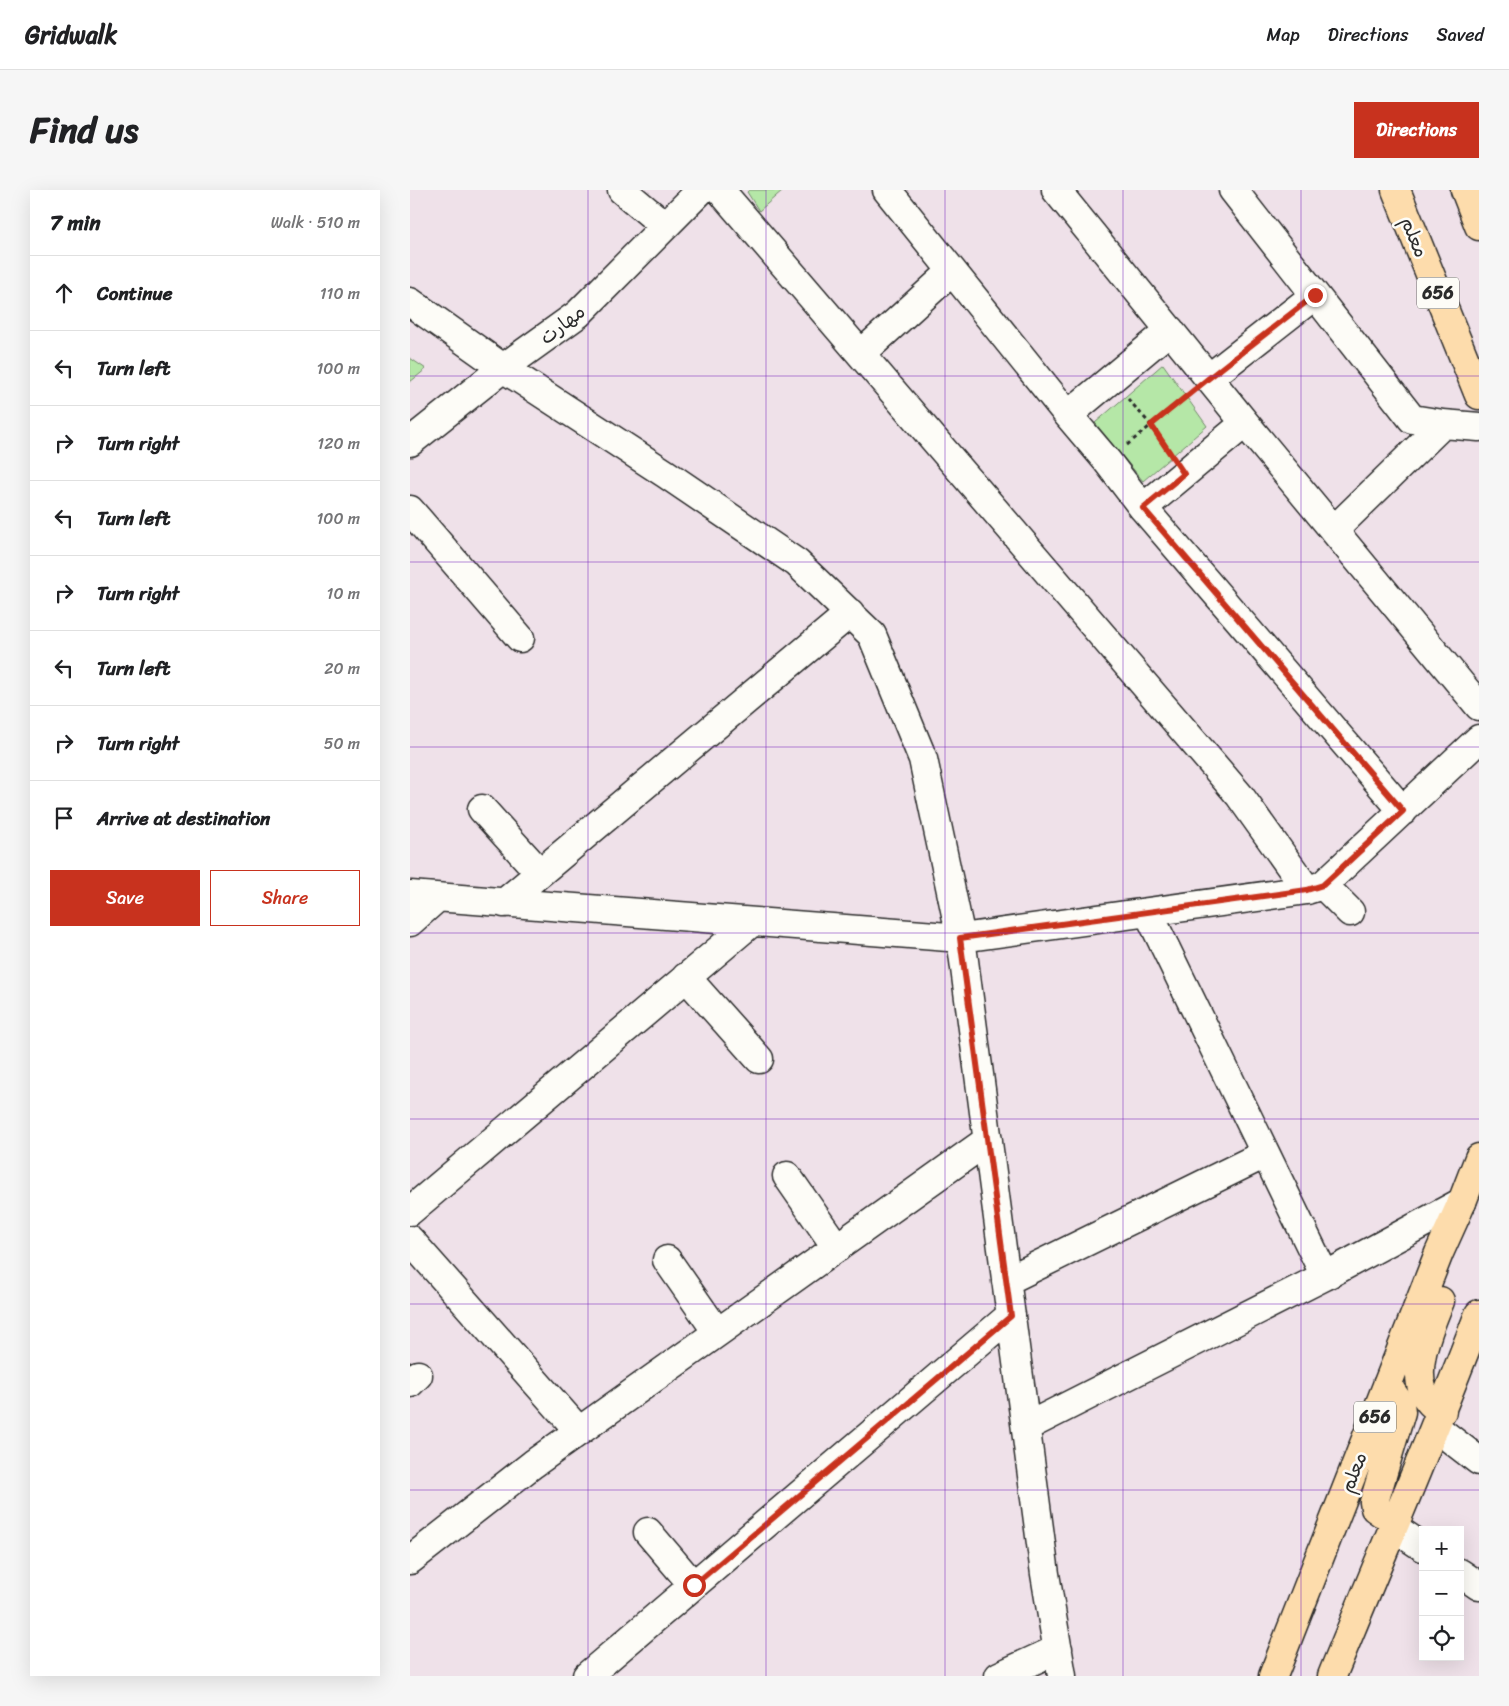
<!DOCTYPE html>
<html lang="en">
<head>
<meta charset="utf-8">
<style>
  body { margin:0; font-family:Sriracha,"Playpen Sans Arabic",sans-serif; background:#f6f6f6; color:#202124 }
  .controls { position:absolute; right:15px; bottom:15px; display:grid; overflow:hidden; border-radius:0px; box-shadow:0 5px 20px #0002 }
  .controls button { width:45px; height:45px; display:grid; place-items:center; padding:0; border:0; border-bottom:1px solid #e0e0e0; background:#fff; color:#202124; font:25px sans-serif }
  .stop { position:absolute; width:15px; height:15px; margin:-11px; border:4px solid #c8321e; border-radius:50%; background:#fff }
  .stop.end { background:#c8321e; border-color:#fff; box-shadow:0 1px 5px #0008 }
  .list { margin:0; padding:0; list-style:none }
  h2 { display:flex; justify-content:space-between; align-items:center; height:65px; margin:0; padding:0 20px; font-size:21px }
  h2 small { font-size:16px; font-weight:400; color:#757577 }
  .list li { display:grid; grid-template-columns:32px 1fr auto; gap:15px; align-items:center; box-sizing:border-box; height:75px; padding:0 20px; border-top:1px solid #e0e0e0 }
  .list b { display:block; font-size:19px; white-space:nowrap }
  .list em { font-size:16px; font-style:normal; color:#757577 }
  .actions { display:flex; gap:10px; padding:15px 20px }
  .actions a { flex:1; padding:11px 0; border:1px solid #c8321e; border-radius:0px; text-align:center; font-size:18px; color:#c8321e }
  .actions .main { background:#c8321e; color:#fff }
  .icon { flex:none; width:28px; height:28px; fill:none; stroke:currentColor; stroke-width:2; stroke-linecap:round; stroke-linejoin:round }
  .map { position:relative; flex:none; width:1069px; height:1486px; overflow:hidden; border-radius:0px }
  header { display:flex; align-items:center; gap:30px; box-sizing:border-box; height:70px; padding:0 25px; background:#fff; border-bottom:1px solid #e0e0e0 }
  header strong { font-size:24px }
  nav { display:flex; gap:28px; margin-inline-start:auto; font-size:18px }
  .intro { display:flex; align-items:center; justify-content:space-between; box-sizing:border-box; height:120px; padding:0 30px }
  h1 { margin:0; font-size:35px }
  .button { padding:12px 22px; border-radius:0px; background:#c8321e; color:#fff; font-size:18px; font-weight:700 }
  main { display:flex; gap:30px; padding:0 30px }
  aside { flex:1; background:#fff; border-radius:0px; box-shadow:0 5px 20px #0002 }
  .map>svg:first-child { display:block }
</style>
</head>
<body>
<header>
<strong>Gridwalk</strong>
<nav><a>Map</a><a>Directions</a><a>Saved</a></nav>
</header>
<div class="intro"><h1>Find us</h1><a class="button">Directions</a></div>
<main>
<aside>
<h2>7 min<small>Walk · 510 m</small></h2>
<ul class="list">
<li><svg class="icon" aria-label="ahead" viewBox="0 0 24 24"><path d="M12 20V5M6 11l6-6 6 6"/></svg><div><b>Continue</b></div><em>110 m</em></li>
<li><svg class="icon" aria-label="left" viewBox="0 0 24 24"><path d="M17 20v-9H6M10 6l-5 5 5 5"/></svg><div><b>Turn left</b></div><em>100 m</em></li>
<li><svg class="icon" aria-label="right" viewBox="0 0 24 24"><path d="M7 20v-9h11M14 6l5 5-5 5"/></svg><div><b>Turn right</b></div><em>120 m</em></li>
<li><svg class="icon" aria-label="left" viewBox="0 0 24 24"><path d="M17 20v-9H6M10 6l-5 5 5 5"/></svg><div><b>Turn left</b></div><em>100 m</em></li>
<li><svg class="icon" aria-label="right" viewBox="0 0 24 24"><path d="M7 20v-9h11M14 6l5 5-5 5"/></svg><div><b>Turn right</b></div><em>10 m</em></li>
<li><svg class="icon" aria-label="left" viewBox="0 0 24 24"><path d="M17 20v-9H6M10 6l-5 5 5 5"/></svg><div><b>Turn left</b></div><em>20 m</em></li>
<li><svg class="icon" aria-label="right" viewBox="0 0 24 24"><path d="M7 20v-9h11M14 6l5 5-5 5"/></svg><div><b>Turn right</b></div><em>50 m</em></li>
<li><svg class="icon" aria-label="arrive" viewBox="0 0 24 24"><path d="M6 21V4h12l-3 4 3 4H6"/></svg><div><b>Arrive at destination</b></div></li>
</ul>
<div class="actions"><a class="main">Save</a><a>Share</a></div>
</aside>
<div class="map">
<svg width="1069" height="1486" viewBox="0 0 1069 1486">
  <rect width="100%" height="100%" fill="#efe1e9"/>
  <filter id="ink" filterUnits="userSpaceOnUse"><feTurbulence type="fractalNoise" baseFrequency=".02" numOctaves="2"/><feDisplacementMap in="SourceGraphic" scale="10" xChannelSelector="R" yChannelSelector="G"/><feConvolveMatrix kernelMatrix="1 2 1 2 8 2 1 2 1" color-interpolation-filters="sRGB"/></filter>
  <g filter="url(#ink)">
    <path fill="#b5e7a7" stroke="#708969" d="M339,0H373L349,21L337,2Z
      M0,168L16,179L0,192Z
      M753,174L797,236L733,291L685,233Z"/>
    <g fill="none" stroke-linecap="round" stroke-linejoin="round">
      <defs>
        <path id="minor" d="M212,0L255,36
          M310,0L830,606L897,700
          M477,0L658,225L697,271L733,318L993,621
          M646,0L835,233L1069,516
          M823,0L1002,229L1033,234L1069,237
          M0,112L93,178L256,284L387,373L462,445L513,569L551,748L635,1384L652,1486
          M451,164L541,82
          M799,188L905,105
          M658,225L760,140
          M0,252L93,178L168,124L291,0
          M733,318L835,233
          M0,320L110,448
          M924,340L1033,234
          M72,619L130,683
          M913,695L940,722
          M0,705L551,748L897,700L913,695L1069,549
          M94,713L440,423
          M738,722L915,1086
          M0,732L27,708
          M276,787L349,869
          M377,986L427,1058
          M0,1021L342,732
          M0,1050L169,1241
          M257,1070L307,1142
          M596,1091L855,964
          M0,1193L8,1185
          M616,1237L915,1086L1052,1012
          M1025,1237L1069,1271
          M983,1337L1013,1357
          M238,1342L283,1395
          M0,1370L123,1274L578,950
          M1050,1383L1069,1396
          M177,1486L601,1125
          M589,1486L648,1459"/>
        <path id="major" d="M986,0L1069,205
          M1055,0L1069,36
          M1030,1111C1019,1137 997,1188 1020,1212C1023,1216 1028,1218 1032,1221
          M977,1195L990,1214L991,1222L964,1312L965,1318L972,1323L986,1329
          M863,1486L1029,1063L1052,1012L1069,968
          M922,1486C971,1365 1023,1246 1069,1124"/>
      </defs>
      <use href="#minor" stroke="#2b2b2b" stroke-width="31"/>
      <use href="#major" stroke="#2b2b2b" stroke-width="31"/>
      <path stroke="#2b2b2b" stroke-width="3" stroke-dasharray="4 4" stroke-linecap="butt" d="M718,209L741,235L760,263
        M717,255L778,205"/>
      <use href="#minor" stroke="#fdfcf7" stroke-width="28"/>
      <use href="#major" stroke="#fddcac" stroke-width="28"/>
    </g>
  </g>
  <g fill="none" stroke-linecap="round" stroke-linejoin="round" filter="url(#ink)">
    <path stroke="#c8321e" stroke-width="6" d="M284,1395L601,1126L550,748L897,700L913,695L993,621L733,318L774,284L741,235L799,188L905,105"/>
  </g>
  <path fill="none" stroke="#7b2cbf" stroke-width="1" stroke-opacity="0.55" d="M178,0V1486M356,0V1486M535,0V1486M713,0V1486M891,0V1486M0,186H1069M0,372H1069M0,557H1069M0,743H1069M0,929H1069M0,1114H1069M0,1300H1069"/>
  <g text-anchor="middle" stroke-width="5" stroke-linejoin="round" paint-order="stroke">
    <g fill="#fdfcf7" stroke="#6a6a68" stroke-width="1">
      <rect x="1007" y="87.5" width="42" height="31" rx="4"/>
      <rect x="944" y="1211.5" width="42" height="31" rx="4"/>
    </g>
    <g font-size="18" font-weight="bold" fill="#2b2b2b">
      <text x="1028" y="109">656</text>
      <text x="965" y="1233">656</text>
    </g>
    <g font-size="19" fill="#2b2b2b" stroke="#fdfcf7">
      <text transform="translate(1005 47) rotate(68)" y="7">معلم</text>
      <text transform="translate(152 134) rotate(-38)" y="7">مهارت</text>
      <text transform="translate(943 1282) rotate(-68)" y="7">معلم</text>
    </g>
  </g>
</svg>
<div class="controls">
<button>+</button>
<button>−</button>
<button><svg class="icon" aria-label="locate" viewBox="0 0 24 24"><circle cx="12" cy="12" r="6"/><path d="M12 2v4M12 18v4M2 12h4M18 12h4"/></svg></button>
</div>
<div class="stop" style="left:284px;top:1395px"></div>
<div class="stop end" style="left:905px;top:105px"></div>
</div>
</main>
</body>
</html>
